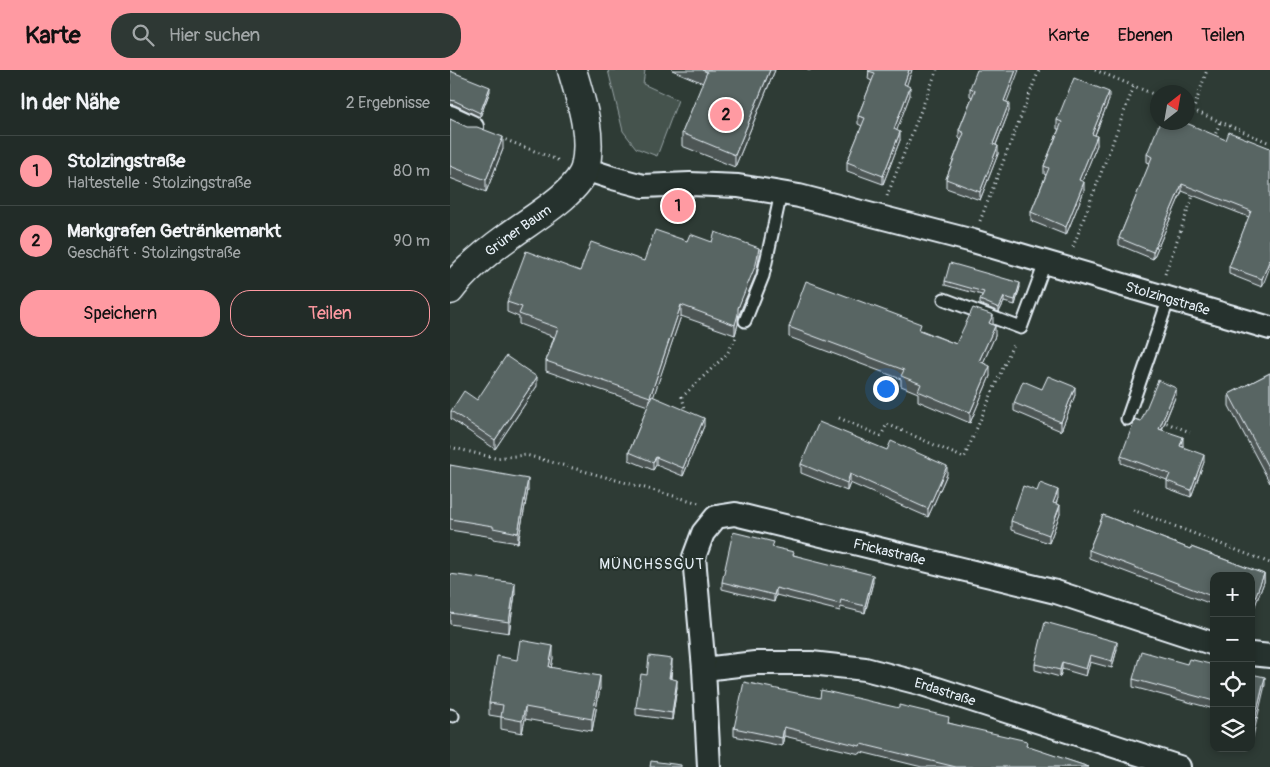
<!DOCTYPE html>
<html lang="de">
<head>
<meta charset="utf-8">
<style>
  body { margin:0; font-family:Pangolin,sans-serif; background:#2e3834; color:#f1f3f6 }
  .controls { position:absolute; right:15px; bottom:15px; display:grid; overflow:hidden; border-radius:10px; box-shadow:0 2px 8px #0003 }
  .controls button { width:45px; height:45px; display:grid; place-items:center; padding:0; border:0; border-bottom:1px solid #3f4845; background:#222c28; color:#f1f3f6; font:25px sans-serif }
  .compass { position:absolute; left:700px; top:15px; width:45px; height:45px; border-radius:50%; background:#222c28; box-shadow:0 2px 8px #0003; rotate:31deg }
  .you { position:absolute; left:435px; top:318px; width:18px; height:18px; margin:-12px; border:4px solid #fff; border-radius:50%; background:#1a73e8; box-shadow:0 0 0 8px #1a73e833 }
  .badge { display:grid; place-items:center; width:32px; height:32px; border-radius:50%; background:#ff9aa2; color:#111; font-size:16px; font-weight:700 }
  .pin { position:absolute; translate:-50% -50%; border:2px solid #fff; box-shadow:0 1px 5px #0006 }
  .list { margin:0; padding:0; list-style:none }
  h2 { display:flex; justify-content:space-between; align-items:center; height:65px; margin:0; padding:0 20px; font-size:21px }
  h2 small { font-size:16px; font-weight:400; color:#a2a7a8 }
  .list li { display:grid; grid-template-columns:32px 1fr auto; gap:15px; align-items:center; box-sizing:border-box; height:70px; padding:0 20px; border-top:1px solid #3f4845 }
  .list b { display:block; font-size:19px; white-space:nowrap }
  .list p { margin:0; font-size:16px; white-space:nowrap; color:#a2a7a8 }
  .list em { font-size:16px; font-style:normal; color:#a2a7a8 }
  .actions { display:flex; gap:10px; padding:15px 20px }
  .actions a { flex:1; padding:11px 0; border:1px solid #ff9aa2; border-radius:20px; text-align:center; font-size:18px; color:#ff9aa2 }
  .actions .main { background:#ff9aa2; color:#111 }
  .icon { flex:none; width:28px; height:28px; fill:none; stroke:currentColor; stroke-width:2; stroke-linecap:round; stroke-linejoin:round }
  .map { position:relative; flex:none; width:820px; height:697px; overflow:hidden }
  header { display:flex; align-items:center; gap:30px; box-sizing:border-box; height:70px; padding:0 25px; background:#ff9aa2; color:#111 }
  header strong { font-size:24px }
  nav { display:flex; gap:28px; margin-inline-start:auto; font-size:18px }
  .search { width:350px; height:45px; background:#2e3834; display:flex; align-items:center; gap:12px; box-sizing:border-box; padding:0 18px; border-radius:20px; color:#a2a7a8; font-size:19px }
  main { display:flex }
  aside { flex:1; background:#222c28 }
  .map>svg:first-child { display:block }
</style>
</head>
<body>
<header>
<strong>Karte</strong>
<div class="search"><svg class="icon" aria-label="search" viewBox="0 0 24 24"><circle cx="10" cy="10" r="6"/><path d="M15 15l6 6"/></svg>Hier suchen</div>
<nav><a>Karte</a><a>Ebenen</a><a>Teilen</a></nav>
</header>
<main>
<aside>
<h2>In der Nähe<small>2 Ergebnisse</small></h2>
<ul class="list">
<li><span class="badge">1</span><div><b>Stolzingstraße</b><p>Haltestelle · Stolzingstraße</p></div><em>80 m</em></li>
<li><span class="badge">2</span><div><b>Markgrafen Getränkemarkt</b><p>Geschäft · Stolzingstraße</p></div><em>90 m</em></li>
</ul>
<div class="actions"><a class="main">Speichern</a><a>Teilen</a></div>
</aside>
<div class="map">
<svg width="820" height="697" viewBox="0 0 820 697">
  <rect width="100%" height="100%" fill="#2e3b35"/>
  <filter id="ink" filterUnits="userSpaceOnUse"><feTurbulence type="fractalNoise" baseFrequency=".02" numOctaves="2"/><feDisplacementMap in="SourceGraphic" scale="10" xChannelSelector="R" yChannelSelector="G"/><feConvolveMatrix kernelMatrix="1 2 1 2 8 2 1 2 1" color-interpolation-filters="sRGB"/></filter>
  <g filter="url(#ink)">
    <path fill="#45524e" stroke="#96a2a3" d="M158,0H195L193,14L228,30L207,86L186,78L173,61Z"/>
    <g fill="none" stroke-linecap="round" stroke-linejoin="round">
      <defs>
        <path id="service" d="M494,229L571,258L595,193
          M295,251L313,206L331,123
          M677,349L719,228
          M0,645L3,646"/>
        <g id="minor">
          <path d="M0,47L22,57"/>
          <path id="s1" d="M135,99L163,108L193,116L240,114L288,116L349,126L523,171L820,258"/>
          <path d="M801,584L820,586"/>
          <path id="s2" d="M254,599L305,593H361L415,599L469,613L729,697"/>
          <path id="s3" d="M259,697L254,599L244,487L253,463L266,447L285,444L606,522L764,574"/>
        </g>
        <g id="tertiary">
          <path id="s4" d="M0,220C15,200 38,181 59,166C80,150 128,123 135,98C143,65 131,31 122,0"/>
        </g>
      </defs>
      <use href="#service" stroke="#e8f1f8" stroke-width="15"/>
      <use href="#minor" stroke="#e8f1f8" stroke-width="26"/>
      <use href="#tertiary" stroke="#e8f1f8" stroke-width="31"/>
      <path stroke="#e8f1f8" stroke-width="3" stroke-dasharray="1 4" stroke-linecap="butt" d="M359,0V1
        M645,0L708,26
        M738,38L820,73
        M743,41L757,0
        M51,68L110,91
        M764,68L770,52
        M437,126L487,0
        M530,151L589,0
        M623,177L684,16
        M715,204L744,123
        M236,342L232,327L277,284L287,266
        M389,348L431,366L437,354L514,388L564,272
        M712,351L740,362
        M0,377L45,388L76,385L249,433
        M683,440L820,493"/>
      <use href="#service" stroke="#26332d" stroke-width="11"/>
      <use href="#minor" stroke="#26332d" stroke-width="22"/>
      <use href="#tertiary" stroke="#26332d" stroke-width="28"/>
    </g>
    <path fill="#4d5755" stroke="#e8f1f8" d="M222,0H325L285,97L232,76V63L253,13Z
      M419,0H462L456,15L460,25L446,60L450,70L433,114L397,101V92L412,56L408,54V46L422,11L418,9Z
      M0,1L40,21L30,47L5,35L0,34Z
      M520,18L557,32L559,41L546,75L548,84L530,130L496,118V109L511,70L509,68V60L522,27L520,26Z
      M659,30L645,65L647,75L632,111L634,121L616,165L581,151V142L596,105L594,104V96L609,59H607V50Z
      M0,49L53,79L36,122L0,108Z
      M776,70L820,78L812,217L779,204V197L799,147L732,121L703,189L669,175V168L700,93L697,92V84Z
      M237,171L262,172L309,188L306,204L288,247V254L285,265L231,246L203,327L254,356L233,406L206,395L203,400L179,390V382L198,336L96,301V291L104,267L69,254V247L57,242V232L130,201L194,191Z
      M495,211L570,217L565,235L554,232L549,242L530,234V230L532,225L495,215Z
      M543,255L545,266L533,293L540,306L520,353L468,331V323L451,316V309L339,267V257L471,260L506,274Z
      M820,303V413L779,336V324Z
      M87,316L45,379L1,349V341Z
      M592,319L625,325L611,361L564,341V333Z
      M726,325L712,360L733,375V377L754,392L741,427L717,418V410L671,393V386L691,351Z
      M351,394L497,404L478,447L400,413L397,421L351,403Z
      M0,395L78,420L68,473L43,469V467L0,460Z
      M608,428L606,434L610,444L599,473L561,460V451Z
      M653,445L740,479L741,477L814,504V512L801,546V506H764V535L639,488V480Z
      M344,485L423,512L415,543L391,537L390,541L326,525L324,532L272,519V512Z
      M0,504L65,524L59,563L0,554Z
      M667,579L662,598L640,592L636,606L612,599L610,607L585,600V594Z
      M103,588L101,597L150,618L142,661L75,649L72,663L51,659V647L39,645V633L67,590Z
      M737,594L764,595V639L683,617V609Z
      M222,596L221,609L227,617L222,650L186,645V637L197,605Z
      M370,628L499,653L577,677L639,697H472L411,682L410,684L334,666L332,676L284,666V658Z"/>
    <path fill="#3e4745" stroke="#e8f1f8" d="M320,0H325L285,97V85Z
      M459,0H462L454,23V14Z
      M566,0H569L554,39V31Z
      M40,17V21L30,47V43Z
      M460,17V25L444,68V59Z
      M659,22V30L642,72V64Z
      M559,33V41L543,82V74Z
      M450,62V70L433,114V106Z
      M647,66V75L629,119V110Z
      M53,67V79L36,122V110Z
      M548,76V84L530,130V122Z
      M634,112V121L616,165V157Z
      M732,114V121L703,189V182Z
      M309,178V188L306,204L288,247V254L285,265V255L288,238Z
      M820,189V197L812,217V209Z
      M570,213V217L565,235V230Z
      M554,227V232L549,242V238Z
      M231,235V246L200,337V327Z
      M543,245V255L539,253Z
      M545,256V266L529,302V291Z
      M540,296V306L520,353V343Z
      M87,307V316L45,379V370Z
      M625,317V325L611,361V352Z
      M726,318V325L709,366V359Z
      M254,348V356L233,406V398Z
      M733,367V375L730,383V376Z
      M754,385V392L741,427V420Z
      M206,387V395L203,400V392Z
      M497,396V404L478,447V439Z
      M400,404V413L397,421V413Z
      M78,409V420L68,473V463Z
      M608,420V428L603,441V433Z
      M610,435V444L599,473V465Z
      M814,504V512L801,546V538Z
      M423,505V512L415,543V536Z
      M65,513V524L59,563V552Z
      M326,518V525L324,532V525Z
      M667,572V579L662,598V591Z
      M103,576V588L99,609V597Z
      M640,585V592L636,606V599Z
      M222,589V596L219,616V608Z
      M612,592V599L610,607V600Z
      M150,606V618L142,661V649Z
      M815,607V615L801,675V666Z
      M227,610V617L222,650V643Z
      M75,637V649L72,663V651Z
      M334,657V666L332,676V668Z"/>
    <path fill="#596563" stroke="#e8f1f8" d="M252,0H320L285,85L232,63L257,2Z
      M419,0H459L454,14L460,17L444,59L450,62L433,106L397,92L415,48L408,46L425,3L418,1Z
      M527,0H566L554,31L559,33L543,74L548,76L530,122L496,109L514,63L509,60L525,20L520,18Z
      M0,1L40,17L30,43L5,31L0,30Z
      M624,8L659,22L642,64L647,66L629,110L634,112L616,157L581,142L599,98L594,96L612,52L607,50Z
      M0,49L17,57H27L53,67L36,110L0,96Z
      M710,52H734L776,70L779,62L820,78V189L812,209L779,197L801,141L732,114L703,182L669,168L702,87L697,84Z
      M205,160L237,171L240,164L262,172L265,162L309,178L306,194L288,238V244L285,255L231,235L200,327L96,291L108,258L69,244L72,237L57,232L76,181L130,201L141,172L194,191Z
      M500,193L570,213L565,230L554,227L549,238L530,230L534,222L495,211Z
      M356,211L471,254L469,260L506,274L523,238L543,245L539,253L545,256L529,291L540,296L520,343L468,321L471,314L451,306L454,300L339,257Z
      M56,286L87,307L45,370L1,341L14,321L27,330Z
      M820,303V401L779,324Z
      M598,306L625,317L611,352L564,333L573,311L592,319Z
      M708,310L726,318L709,359L733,367L730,376L754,385L741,420L717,411L720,404L671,386L685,349L691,351Z
      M202,326L254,348L233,398L206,387L203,392L179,382Z
      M369,352L437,380L441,371L497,396L478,439L400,404L397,413L351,394Z
      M0,395L78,409L68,463L43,458V456L0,449Z
      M590,413L608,420L603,433L610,435L599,465L561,451L573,416L587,421Z
      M653,445L740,479L741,477L814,504L801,538V506H764V527L639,480Z
      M283,462L324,472L322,477L344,482L343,485L423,505L415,536L391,530L390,534L326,518L324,525L272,512Z
      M0,504L65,513L59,552L0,543Z
      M595,552L667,572L662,591L640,585L636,599L612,592L610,600L585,594Z
      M70,570L103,576L99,597L150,606L142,649L75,637L72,651L51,647L53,635L39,633L47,586L67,590Z
      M691,581L737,594L739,589L764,595V631L683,609Z
      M199,586L222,589L219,608L227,610L222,643L186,637L191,604L197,605Z
      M801,604L815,607L801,666Z
      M294,612L370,628L371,620L449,638V635L499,647L498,653L577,671L576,676L639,697H506L411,674L410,676L334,657L332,668L284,658Z
      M201,691L231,695V697H200Z"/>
  </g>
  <g text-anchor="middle" stroke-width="4" stroke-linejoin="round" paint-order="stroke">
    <g font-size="14" fill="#e8f1f8" stroke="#26332d">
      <text dy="5" stroke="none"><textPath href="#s4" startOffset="91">Grüner Baum</textPath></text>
      <text dy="5" stroke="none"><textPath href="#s1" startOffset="600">Stolzingstraße</textPath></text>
      <text dy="5" stroke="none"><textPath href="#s3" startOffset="435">Frickastraße</textPath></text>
      <text dy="5" stroke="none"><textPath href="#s2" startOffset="245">Erdastraße</textPath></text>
    </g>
    <g font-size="15" letter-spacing="1" fill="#e8f1f8" stroke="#26332d">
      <text x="202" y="499">MÜNCHSSGUT</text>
    </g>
  </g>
</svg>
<div class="controls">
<button>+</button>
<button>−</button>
<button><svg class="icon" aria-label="locate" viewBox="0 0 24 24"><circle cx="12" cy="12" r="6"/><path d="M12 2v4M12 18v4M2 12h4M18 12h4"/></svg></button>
<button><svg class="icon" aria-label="layers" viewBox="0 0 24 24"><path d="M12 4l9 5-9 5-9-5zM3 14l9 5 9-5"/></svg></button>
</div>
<svg class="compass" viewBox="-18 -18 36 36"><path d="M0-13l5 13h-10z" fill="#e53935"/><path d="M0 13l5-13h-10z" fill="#a2a7a8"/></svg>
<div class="you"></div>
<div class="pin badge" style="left:228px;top:136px">1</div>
<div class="pin badge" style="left:276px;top:45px">2</div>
</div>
</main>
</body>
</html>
